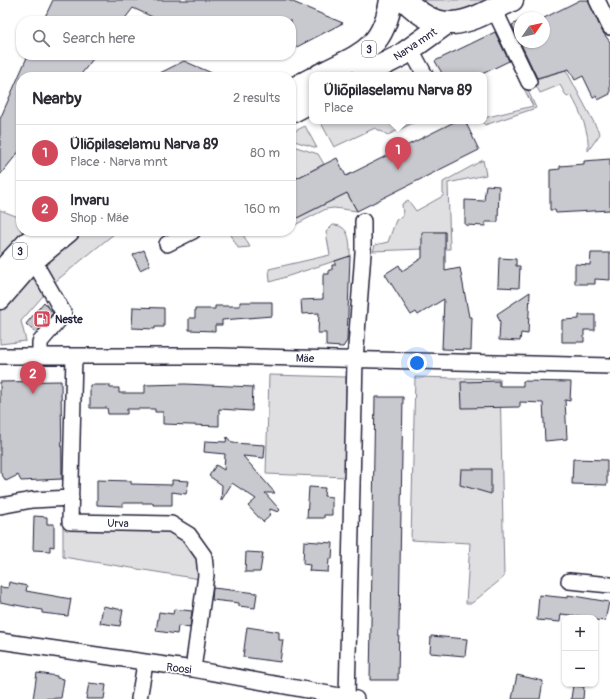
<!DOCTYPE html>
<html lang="en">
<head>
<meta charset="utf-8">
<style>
  body { margin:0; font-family:Pangolin,sans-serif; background:#f7f7f7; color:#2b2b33 }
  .controls { position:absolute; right:12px; bottom:12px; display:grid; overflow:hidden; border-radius:8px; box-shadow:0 1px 3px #0004 }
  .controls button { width:36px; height:36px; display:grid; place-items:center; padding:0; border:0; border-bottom:1px solid #e1e1e2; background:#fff; color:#2b2b33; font:20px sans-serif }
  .compass { position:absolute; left:514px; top:12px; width:36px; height:36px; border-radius:50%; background:#fff; box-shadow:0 1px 3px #0004; rotate:56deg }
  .you { position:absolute; left:417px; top:363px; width:14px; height:14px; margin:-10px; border:3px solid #fff; border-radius:50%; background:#1a73e8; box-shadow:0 0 0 6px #1a73e833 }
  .badge { display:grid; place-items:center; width:26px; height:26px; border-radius:50%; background:#d1495b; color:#fff; font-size:13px; font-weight:700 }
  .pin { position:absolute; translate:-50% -33px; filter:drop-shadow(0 1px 2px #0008) }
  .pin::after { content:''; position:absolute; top:21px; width:14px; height:12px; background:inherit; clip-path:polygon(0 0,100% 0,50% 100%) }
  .popup { position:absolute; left:309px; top:72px; width:178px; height:52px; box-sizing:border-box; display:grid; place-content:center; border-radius:8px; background:#fff; filter:drop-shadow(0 1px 3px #0005); font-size:13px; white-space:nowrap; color:#7c7c81 }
  .popup b { font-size:15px; color:#2b2b33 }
  .popup::after { content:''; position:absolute; left:50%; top:100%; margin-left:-8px; border:8px solid transparent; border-top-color:#fff }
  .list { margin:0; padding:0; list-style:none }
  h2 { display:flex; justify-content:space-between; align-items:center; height:52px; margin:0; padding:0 16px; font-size:17px }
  h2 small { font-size:13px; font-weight:400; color:#7c7c81 }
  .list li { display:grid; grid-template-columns:26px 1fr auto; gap:12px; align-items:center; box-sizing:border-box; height:56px; padding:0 16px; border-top:1px solid #e1e1e2 }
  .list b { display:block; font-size:15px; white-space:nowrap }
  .list p { margin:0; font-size:13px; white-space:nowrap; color:#7c7c81 }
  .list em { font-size:13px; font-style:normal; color:#7c7c81 }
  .icon { flex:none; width:22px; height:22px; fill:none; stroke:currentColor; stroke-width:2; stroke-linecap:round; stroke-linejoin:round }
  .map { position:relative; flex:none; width:610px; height:699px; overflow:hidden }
  .search { position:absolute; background:#fff; box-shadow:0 1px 3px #0004; left:16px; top:16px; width:280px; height:44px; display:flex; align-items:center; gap:10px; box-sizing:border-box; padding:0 14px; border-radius:16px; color:#7c7c81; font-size:15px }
  .panel { position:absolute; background:#fff; box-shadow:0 1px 3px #0004; left:16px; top:72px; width:280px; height:164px; border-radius:16px }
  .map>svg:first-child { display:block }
</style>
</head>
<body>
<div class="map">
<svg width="610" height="699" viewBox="0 0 610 699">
  <rect width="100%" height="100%" fill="#fff"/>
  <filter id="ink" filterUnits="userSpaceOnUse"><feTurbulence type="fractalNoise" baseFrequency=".025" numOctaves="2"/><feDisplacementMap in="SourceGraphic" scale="8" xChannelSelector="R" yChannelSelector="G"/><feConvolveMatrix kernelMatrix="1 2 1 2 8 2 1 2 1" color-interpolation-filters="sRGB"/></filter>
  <g filter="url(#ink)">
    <path fill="#dfdfe2" stroke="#80808e" d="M424,0H485C465,10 442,22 424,0Z
      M516,65L536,108L485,125L481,121H484V118L533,106L513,68Z
      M566,70L600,134L588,151C590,132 580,111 571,95L567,97L560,85L540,93L533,80Z
      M320,121H417L388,135L375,128L334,147Z
      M305,126L317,148L291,140V133Z
      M293,146L318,154L324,164L297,178L291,167V148Z
      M483,160L486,175L448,183L450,249H445V232H423L422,249L373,251L375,245L388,242L396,220L403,216L402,204L408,200L416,211L443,196V182Z
      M347,193L357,211L334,208L326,209L291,227V221Z
      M0,210L21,218V231H27L0,257Z
      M333,225C350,225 350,242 350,256L270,282L269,269L330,255L326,232Z
      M85,231H115V233L56,281L21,321L26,341L0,344C0,335 0,318 0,310C5,295 69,239 85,231Z
      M229,231H241L250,247L238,248Z
      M269,375L346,377L347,477L266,474Z
      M415,377L500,379L504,577L472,603H466L470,543L411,540Z
      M63,526L187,529L206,580L63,557Z"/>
    <path fill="#c8c8cf" stroke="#22223b" d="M53,0H288L343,23L291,50V21H161L133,8L123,21H43Z
      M580,0H588L602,31L610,42V94L598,100L596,96L593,97L583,76L575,80L569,69L537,78L512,25L520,21V42H544V18Z
      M495,32L509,61L480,75H443L435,61Z
      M28,55H96L79,77H21V149L0,175V119Z
      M184,61L221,77H152Z
      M456,121H465L479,150L357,211L347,193L291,221V181L337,158L346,176Z
      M610,159V210L556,213L555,210H550V170L560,169V166L584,164V161Z
      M486,185L499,186L498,222H485L486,226L465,225V200L484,201Z
      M422,232H445V271L460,268L469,317H472L471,350L442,349L444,299L418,315L416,312L411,315L385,274L399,265L402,271L422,258Z
      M144,250L150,265L140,270L133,255Z
      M591,253H610V280L595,279V284H575V264L590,265Z
      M350,256L347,341L343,347L326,346V333H318L319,313L302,314L301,300L323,299V274H329V270H332V265H335V261Z
      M499,258L516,259V266H520L519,288L498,287Z
      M530,292L528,334L521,333L520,341L499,340L500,322L497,314Z
      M44,302L53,313L36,333L26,324Z
      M240,302H272V316L222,320V325H215V331L189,330V318H195V309H215V306H240Z
      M133,307L164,308V327H155V329L132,328Z
      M579,315H595V330H584V342H562V320L579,319Z
      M61,381L62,479L21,481L18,475L6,481L0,472V382Z
      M499,381V386H523V381L571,382L570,401L565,400L567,439L545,441L543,403L520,402V407L462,408L461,382Z
      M185,384L253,387L252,411L219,409V426L163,424V412H155V409H127V414H108L107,408H90V385H110V388H119V393H145V385Z
      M375,397H403L398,680H370Z
      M227,437L232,443L265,445L264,458L243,456L275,493H265L280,510L278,512L270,509L269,517L263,522L248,506L256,499L232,483L221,501L222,485L209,476L216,465L224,470L225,454L204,452L205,441L226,442Z
      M573,459L607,460V485L572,484Z
      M461,469H491V494L460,485Z
      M97,480L131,481V484L172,485V480L189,481L186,494L172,492V505H153V503H123V506L97,505Z
      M309,487L325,488L324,496L332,497V515H324V518H307Z
      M34,516L47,517V524H54V547L50,546V551L33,550Z
      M304,541L333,543L332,559H329L328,572L309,571L310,565L303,564Z
      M246,552L263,553L260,572H245Z
      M9,582L27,586L26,591L71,599L68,616L42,613V610L0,602V587L8,588Z
      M213,588L257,593L255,608L239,606V603L212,600Z
      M539,595L568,598V595L609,602L605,621L595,620V618L561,614L560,622L537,620Z
      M103,606L123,610L120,626L100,623Z
      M174,609L192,611L190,628L178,626L177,634L156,631L159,612L173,614Z
      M247,627L279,632V640H283L280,662L243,657Z
      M431,636L467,639L465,656L430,653Z
      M37,673L57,676V678L64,679L61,698L33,699Z
      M517,675L543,681L540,699H512Z
      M89,683L106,685L104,699H86Z
      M573,685L584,687L583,699H571Z"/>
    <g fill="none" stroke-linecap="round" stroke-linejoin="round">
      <defs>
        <path id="minor" d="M597,0L610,27
          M494,9L529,82
          M410,48L425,75
          M167,244L193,231
          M33,260L64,314L40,342V356
          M0,356H217L610,366
          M74,356L70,522L171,524L189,535L204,556L206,575L193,669
          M0,506L32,500L71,498
          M569,581L610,585
          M0,641L193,669L356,699
          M347,697L355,360L363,253V221
          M139,699L145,664"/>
        <path id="highway" d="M405,0C443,40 471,20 512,0
          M320,75C361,54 383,50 391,0
          M363,75L402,55L445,24
          M291,90L312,79
          M291,112L312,101
          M0,273L27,244L43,231
          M0,298L33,260L68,231"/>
      </defs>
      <use href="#minor" stroke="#22223b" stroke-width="18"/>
      <use href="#highway" stroke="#22223b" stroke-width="25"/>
      <use href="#minor" stroke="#fff" stroke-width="15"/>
      <use href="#highway" stroke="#fff" stroke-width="22"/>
    </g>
  </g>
  <defs>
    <symbol id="fuel-square" viewBox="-11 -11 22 22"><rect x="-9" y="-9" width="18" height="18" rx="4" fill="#d1495b" stroke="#fff"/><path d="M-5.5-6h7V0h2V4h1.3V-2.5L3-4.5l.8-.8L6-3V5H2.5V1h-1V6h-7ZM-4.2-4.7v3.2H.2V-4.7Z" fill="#fff"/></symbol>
  </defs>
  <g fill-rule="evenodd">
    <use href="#fuel-square" x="32" y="309" width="20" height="20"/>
  </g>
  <g text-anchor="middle" stroke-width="3.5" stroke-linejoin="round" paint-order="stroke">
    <g fill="#fff" stroke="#646476" stroke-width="1">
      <rect x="362" y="41" width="14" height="16" rx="3"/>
      <rect x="13" y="243" width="14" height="16" rx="3"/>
    </g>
    <g font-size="10" font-weight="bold" fill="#22223b">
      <text x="369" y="53">3</text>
      <text x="20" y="255">3</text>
    </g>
    <g font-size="11" fill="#22223b" stroke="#fff">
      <text transform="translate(415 44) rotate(-34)" y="4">Narva mnt</text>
      <text transform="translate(305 358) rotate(1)" y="4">Mäe</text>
      <text transform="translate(118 523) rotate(1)" y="4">Urva</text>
      <text transform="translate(179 668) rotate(7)" y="4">Roosi</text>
    </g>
    <g font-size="11" font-weight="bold" fill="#22223b" stroke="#fff" text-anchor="start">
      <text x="55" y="323">Neste</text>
    </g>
  </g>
</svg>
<div class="controls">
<button>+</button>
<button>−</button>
</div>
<svg class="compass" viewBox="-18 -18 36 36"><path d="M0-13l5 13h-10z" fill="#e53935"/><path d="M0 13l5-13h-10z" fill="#7c7c81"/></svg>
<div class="you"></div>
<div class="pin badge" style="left:398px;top:170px">1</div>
<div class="popup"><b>Üliõpilaselamu Narva 89</b>Place</div>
<div class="pin badge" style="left:33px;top:394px">2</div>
<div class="search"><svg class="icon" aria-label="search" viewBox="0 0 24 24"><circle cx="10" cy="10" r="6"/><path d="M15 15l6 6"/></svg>Search here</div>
<section class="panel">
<h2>Nearby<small>2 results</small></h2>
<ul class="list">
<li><span class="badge">1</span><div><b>Üliõpilaselamu Narva 89</b><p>Place · Narva mnt</p></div><em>80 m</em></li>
<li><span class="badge">2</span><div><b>Invaru</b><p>Shop · Mäe</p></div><em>160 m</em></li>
</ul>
</section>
</div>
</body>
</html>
